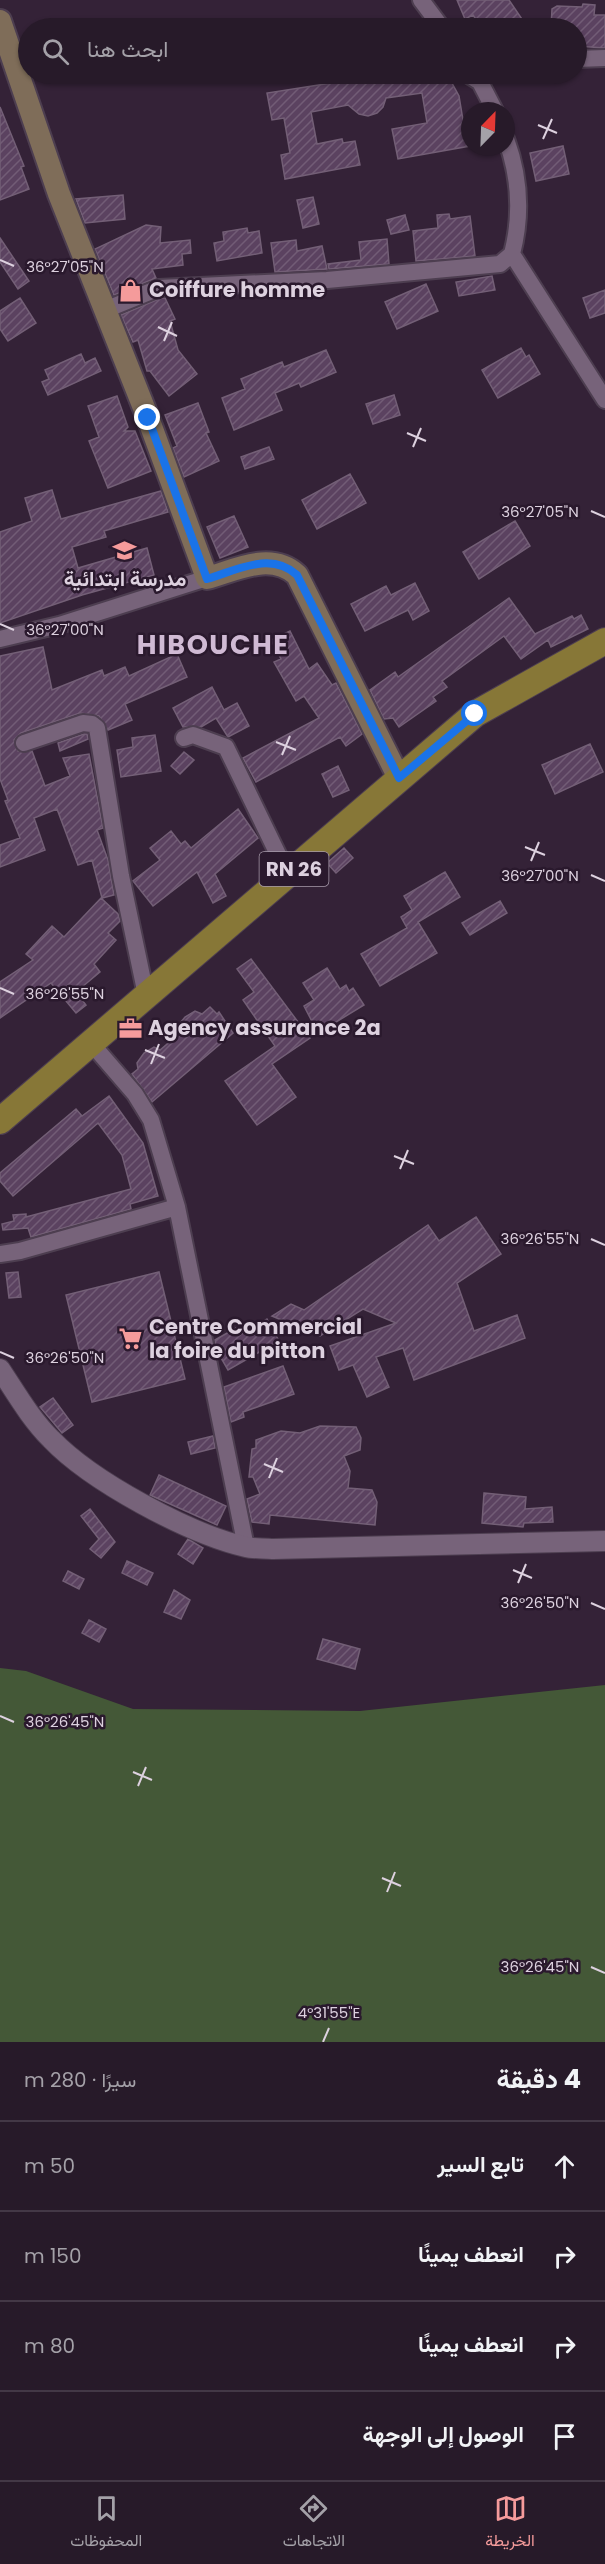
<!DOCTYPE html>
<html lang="ar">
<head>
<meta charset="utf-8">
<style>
  body { margin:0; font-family:Poppins,Vazirmatn,sans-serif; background:#332735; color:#f1f3f6; direction:rtl }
  .compass { position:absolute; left:461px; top:102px; width:54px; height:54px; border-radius:50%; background:#271a29; box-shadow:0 2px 4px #0004; rotate:23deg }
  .stop { position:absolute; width:18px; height:18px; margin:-14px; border:4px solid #1a73e8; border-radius:50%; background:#fff }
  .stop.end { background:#1a73e8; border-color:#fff; box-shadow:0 2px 6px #0008 }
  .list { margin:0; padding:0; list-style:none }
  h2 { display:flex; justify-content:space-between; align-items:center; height:78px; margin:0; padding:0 24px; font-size:26px }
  h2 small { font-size:20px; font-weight:400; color:#a4a1a8 }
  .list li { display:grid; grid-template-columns:39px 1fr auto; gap:18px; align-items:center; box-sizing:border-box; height:90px; padding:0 24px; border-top:2px solid #433846 }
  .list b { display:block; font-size:22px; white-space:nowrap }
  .list em { font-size:20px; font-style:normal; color:#a4a1a8 }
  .icon { flex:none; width:33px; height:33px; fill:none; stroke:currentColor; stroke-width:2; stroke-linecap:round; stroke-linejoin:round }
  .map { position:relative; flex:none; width:605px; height:2042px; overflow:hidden; direction:ltr }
  .search { position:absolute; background:#271a29; box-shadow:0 2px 4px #0004; left:18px; right:18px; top:18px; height:66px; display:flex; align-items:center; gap:15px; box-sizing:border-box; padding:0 21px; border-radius:33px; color:#a4a1a8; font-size:22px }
  .sheet { height:438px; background:#271a29 }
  nav { display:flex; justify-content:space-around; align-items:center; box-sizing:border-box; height:84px; border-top:2px solid #433846; background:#271a29; font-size:16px; color:#a4a1a8 }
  nav a { display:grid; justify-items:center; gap:3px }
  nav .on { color:#f59b9b }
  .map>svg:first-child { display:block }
</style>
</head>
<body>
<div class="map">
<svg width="605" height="2042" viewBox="0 0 605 2042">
  <defs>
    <pattern id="building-hatch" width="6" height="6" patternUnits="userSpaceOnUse" patternTransform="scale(1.5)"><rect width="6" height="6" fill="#5b4260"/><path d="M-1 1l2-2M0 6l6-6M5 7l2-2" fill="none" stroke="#725c76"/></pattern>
  </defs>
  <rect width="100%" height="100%" fill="#342237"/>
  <path fill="#445837" d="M0,1668L26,1671L133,1709L360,1711L605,1685V2042H0Z"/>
  <path fill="url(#building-hatch)" stroke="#735f76" stroke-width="1.5" d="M457,0H509L528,28H482L473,15L465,19Z
    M583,4L595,5L594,15H605V48L576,46V28H551L552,9L557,6L582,7Z
    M375,74L380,76L447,74L459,96L463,120L470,119V146L398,159L392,129L427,123L422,93L386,98L383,107L377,113L368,116L359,114L348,105L311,112L317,144L342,139L343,143L355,141L360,165L285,179L281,155L290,153L284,118L272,120L267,93L350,80V78Z
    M0,107L24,166L21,167L29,189L0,200Z
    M563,146L569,174L536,181L530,153Z
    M123,195L125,219L85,223L76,199Z
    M313,197L319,224L303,228L297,200Z
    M449,214L450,219L470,216L475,256L416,261L413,231L438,228L437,215Z
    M405,215L409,230L391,234L387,220Z
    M146,225L161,227L160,243L190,240L191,253L182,254L183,265L152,269L156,278L114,295L95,249Z
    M247,228L248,233L259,231L262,253L217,261L214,243L224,241L223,232Z
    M0,238L29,281L18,289L0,262Z
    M387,239L389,264L329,269L328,264L361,260L359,242Z
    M296,240L297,251L322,246L327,269L275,272L271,243Z
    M492,276L495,290L459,296L456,282Z
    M426,284L438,311L397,329L385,302Z
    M605,290V313L590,318L583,298Z
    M20,298L36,323L8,341L0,329V311Z
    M161,298H165L175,319L170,321L178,350L197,374L169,396L150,371H147L138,340L133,342L121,315Z
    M521,348L526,357L529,355L540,374L498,398L482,370Z
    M326,350L336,372L301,387L299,383L275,393L282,410L234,430L222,398L245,389L241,379L282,362L284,367Z
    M81,354L85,363L95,358L101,371L48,395L42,382L49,379L45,370Z
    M394,395L400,415L373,424L366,404Z
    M117,396L128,427L124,431H135L151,471L108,488L89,441L99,437L88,406Z
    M198,403L209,432L206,433L219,461L184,477L173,448L177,446L165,415Z
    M269,447L274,459L245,469L241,457Z
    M350,474L366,503L317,529L302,500Z
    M52,490L61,519L161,491L168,512L104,531L106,537L72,547L78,568L147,548L154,575L82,595L0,623V532L32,521L25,498Z
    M234,516L248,547L220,558L207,527Z
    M515,521L530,546L479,579L463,552Z
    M415,583L429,611L413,620L408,610L365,631L351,604L386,586L391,595Z
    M509,598L535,634L572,616L574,619L581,615L588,629L551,647L548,640L521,659L504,636L442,681L447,687L433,697L436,701L399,727L393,718L384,719L370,690L395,672L398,677Z
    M290,631L309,669L317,663L332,685L336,683L362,734L346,746L340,737L256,782L243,758L319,718L304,696L296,701L274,662L281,659L271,640Z
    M43,647L52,690L102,670L104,676L125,667L129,676L177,654L187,677L125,704L132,720L108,730L99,716L80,713L21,733L14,740L18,751H32L45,786L70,776L63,758L89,754L103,828L97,830L108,860L114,895L102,898L92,860L78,865L57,809L34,818L45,850L0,867V845L20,838L5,801L8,800L0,779V656Z
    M212,687L224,710L237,703L249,726L228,737L216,718L201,727H183L173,708Z
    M84,734H87L88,739L60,751L58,743Z
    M155,735L161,771L121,777L117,750L133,747L132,738Z
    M590,744L603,772L555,794L542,765Z
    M184,752L194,760L180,774L171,766Z
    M338,766L349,790L333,797L322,774Z
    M238,809L258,838L215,874L226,896L213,903L197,872L153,906L133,881L160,860L150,848L171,831L181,844L185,841L191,848Z
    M344,848L353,858L336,873L327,863Z
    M445,872L460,897L418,922L437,953L380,986L361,954L407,928L401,917L412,910L404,896Z
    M101,898L118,914L120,921L108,933L116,940L94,964L100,972L76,992L86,1005L76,1013L51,983L0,1018V982L33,960L26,954L52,926L64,937Z
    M500,901L507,913L470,935L462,923Z
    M251,959L310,1038L272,1064L296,1097L257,1125L225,1081L275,1046L243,1000L254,992L237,969Z
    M327,968L340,989L346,985L349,991L353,988L364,1005L318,1033L304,1006L314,1000L303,983Z
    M210,1007L217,1014L219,1012L233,1033L152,1102L132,1074L138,1069L137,1063L144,1053L154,1047L160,1050L180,1033L176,1028L185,1017L195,1011L202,1014Z
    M109,1096L143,1143L158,1196L130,1204L131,1209L31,1237L28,1228L3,1230L2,1224L14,1221L13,1215L26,1214V1217L131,1189L122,1155L98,1123L13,1196L0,1181V1173L76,1109L82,1116Z
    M476,1217L501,1254L457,1283L474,1331L517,1315L525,1338L414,1380L403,1348L376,1357L389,1387L367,1397L353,1365L339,1370L330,1346L396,1323L363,1309L320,1336L272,1316L291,1304L304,1310L428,1225L439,1241Z
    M18,1272L21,1297L9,1298L6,1273Z
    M159,1272L185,1379L92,1402L66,1295Z
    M267,1319L279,1341L228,1370L217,1351L215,1340L236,1328L240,1335Z
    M283,1366L294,1394L243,1412L244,1417L231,1422L224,1387Z
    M53,1398L73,1425L62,1433L40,1407Z
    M320,1426L356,1427L361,1438L360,1450L344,1456L350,1471L348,1488L372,1490L377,1502L375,1525L270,1515L269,1524L252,1522L247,1499L260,1494L253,1477H249L252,1449L256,1448V1440L281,1431L300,1433Z
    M213,1436L215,1448L191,1454L188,1442Z
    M159,1475L226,1506L217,1525L150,1495Z
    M484,1493L526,1497L525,1509L552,1507L553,1522L524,1523L523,1527L482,1523Z
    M90,1509L115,1542L101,1558L90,1549L99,1539L81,1516Z
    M188,1539L203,1548L193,1564L178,1554Z
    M127,1561L153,1573L147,1585L122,1573Z
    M68,1571L84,1579L79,1589L63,1581Z
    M174,1590L190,1600L181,1619L164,1612Z
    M89,1620L106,1629L99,1642L82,1633Z
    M323,1639L360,1649L355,1669L317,1659Z"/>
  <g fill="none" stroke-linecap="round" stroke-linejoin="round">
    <defs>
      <path id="minor" d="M421,0L442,28
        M576,59L605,58
        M467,74L480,82L495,111
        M506,139C520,177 522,215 512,254L605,400
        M105,310L159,288L327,280L500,264L512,254
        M0,639L59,625L207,578
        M184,738L193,735L226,747L288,875
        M24,743L83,723L92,724L97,728L121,876L146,995
        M91,1043L135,1094L151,1120L177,1207L246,1547
        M0,1254L20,1251L177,1207"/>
      <path id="tertiary" d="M0,1369C16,1393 30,1418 51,1439C91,1481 189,1534 246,1547C254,1549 264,1548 273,1549L605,1541"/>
      <path id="secondary" d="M0,21L59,194L148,418L207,578C236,570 271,551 297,575L399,778"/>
      <path id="primary" d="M0,1121L475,714L605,641"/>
    </defs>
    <use href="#minor" stroke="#4d3e50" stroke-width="20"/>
    <use href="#tertiary" stroke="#4d3e50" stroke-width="22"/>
    <use href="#secondary" stroke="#4d3e50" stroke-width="26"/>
    <use href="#primary" stroke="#4d3e50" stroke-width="28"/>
    <use href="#minor" stroke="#77637a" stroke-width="16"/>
    <use href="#tertiary" stroke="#77637a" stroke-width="20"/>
    <use href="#secondary" stroke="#7f6d59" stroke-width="22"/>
    <use href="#primary" stroke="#877737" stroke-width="26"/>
  </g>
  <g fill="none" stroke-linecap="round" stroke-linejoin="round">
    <path stroke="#1a73e8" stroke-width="8" d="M148,418L207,579C237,570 271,551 297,575L399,778L475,714"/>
  </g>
  <path fill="none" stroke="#ddd1df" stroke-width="2" d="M538,125L557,133M543,139L552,119M0,260L14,266M158,327L177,336M164,341L172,322M407,433L426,441M413,447L421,428M591,511L605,517M0,624L14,630M276,742L296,750M282,755L290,736M525,847L545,855M531,861L539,842M591,875L605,881M0,988L14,994M145,1050L165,1058M151,1064L159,1044M394,1156L414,1164M400,1169L408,1150M591,1239L605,1245M0,1352L14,1358M264,1464L283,1472M269,1478L277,1458M513,1570L532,1578M518,1583L526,1564M591,1603L605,1609M0,1716L14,1722M133,1772L152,1780M138,1786L146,1767M382,1878L401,1886M387,1892L395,1872M591,1967L605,1973M323,2042L329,2028"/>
  <defs>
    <symbol id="shop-bare" viewBox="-9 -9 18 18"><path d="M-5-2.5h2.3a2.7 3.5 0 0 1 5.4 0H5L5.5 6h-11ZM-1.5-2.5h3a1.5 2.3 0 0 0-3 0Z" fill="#f59b9b" stroke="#2a192d" stroke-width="2.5" paint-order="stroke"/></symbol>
    <symbol id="school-bare" viewBox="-9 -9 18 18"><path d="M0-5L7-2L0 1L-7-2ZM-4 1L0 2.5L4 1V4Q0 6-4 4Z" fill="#f59b9b" stroke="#2a192d" stroke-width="2.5" paint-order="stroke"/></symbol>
    <symbol id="office-bare" viewBox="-9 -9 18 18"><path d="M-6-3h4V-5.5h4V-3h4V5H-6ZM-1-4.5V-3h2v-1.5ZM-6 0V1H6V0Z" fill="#f59b9b" stroke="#2a192d" stroke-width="2.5" paint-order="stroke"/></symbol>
    <symbol id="supermarket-bare" viewBox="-9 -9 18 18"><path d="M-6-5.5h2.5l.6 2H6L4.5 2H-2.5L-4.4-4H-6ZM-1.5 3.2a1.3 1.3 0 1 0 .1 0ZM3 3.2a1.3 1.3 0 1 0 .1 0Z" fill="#f59b9b" stroke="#2a192d" stroke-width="2.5" paint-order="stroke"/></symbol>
  </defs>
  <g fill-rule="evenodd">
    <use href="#shop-bare" x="114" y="274" width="33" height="33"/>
    <use href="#school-bare" x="108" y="534" width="33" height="33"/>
    <use href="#office-bare" x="114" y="1012" width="33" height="33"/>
    <use href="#supermarket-bare" x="114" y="1322" width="33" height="33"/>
  </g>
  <g text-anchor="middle" stroke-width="5" stroke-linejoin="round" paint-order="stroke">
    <rect fill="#2a192d" stroke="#a79aaa" stroke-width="1.5" x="259.5" y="852" width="69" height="34" rx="4.5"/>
    <g font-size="20" font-weight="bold" fill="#ddd1df">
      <text x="294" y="876">RN 26</text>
    </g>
    <g font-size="21" font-weight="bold" fill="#ddd1df" stroke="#2a192d" text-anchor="start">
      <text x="149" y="297">Coiffure homme</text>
      <text x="125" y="586" text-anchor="middle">مدرسة ابتدائية</text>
      <text x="148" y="1035">Agency assurance 2a</text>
      <text x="149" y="1334">Centre Commercial<tspan x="149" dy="24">la foire du pitton</tspan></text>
    </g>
    <g font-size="27" font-weight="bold" letter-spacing="1.5" fill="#d0bad4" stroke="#2a192d">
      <text x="213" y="654">HIBOUCHE</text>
    </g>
  </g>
  <g font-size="15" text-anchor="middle" fill="#ddd1df" stroke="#2a192d" stroke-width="5" stroke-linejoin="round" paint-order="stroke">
    <text x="65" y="272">36°27'05"N</text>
    <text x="540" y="517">36°27'05"N</text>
    <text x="65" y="635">36°27'00"N</text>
    <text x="540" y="881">36°27'00"N</text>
    <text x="65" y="999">36°26'55"N</text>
    <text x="540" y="1244">36°26'55"N</text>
    <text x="65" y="1363">36°26'50"N</text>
    <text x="540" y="1608">36°26'50"N</text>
    <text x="65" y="1727">36°26'45"N</text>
    <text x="540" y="1972">36°26'45"N</text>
    <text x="329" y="2018">4°31'55"E</text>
  </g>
</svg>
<svg class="compass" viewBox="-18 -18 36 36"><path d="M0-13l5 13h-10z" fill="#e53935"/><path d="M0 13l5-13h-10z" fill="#a4a1a8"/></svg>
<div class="stop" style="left:475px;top:714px"></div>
<div class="stop end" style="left:148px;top:418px"></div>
<div class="search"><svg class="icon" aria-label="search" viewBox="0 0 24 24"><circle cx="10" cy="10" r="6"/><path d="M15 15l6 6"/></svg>ابحث هنا</div>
</div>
<section class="sheet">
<h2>4 دقيقة<small>سيرًا · 280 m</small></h2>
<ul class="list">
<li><svg class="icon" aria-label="ahead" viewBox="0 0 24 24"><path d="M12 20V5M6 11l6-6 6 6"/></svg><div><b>تابع السير</b></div><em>50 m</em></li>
<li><svg class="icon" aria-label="right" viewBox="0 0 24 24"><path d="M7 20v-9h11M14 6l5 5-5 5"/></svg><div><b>انعطف يمينًا</b></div><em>150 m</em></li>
<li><svg class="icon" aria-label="right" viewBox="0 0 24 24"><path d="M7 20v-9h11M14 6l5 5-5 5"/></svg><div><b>انعطف يمينًا</b></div><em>80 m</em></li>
<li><svg class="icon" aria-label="arrive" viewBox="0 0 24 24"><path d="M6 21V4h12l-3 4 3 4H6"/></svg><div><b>الوصول إلى الوجهة</b></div></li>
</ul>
</section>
<nav>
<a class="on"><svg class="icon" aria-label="map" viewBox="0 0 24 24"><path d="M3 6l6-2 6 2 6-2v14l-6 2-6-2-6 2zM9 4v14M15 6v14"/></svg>الخريطة</a>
<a><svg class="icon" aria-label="directions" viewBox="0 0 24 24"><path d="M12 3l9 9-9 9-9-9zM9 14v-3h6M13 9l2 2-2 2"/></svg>الاتجاهات</a>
<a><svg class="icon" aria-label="saved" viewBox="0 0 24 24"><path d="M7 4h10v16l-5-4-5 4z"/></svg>المحفوظات</a>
</nav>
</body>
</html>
